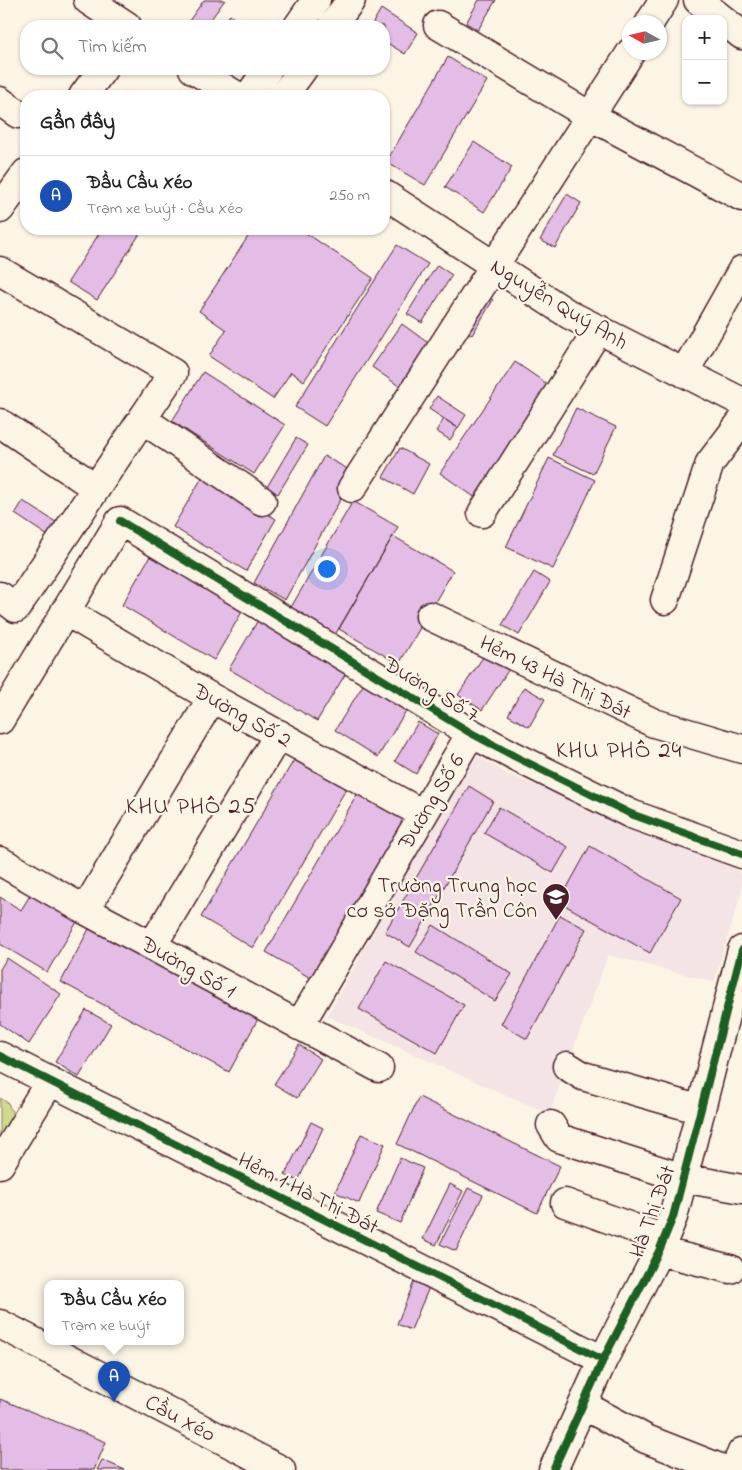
<!DOCTYPE html>
<html lang="vi">
<head>
<meta charset="utf-8">
<style>
  body { margin:0; font-family:"Indie Flower",sans-serif; background:#f2f2f2; color:#222 }
  .controls { position:absolute; right:15px; top:15px; display:grid; overflow:hidden; border-radius:10px; box-shadow:0 1px 4px #0004 }
  .controls button { width:45px; height:45px; display:grid; place-items:center; padding:0; border:0; border-bottom:1px solid #e0e0e0; background:#fff; color:#222; font:25px sans-serif }
  .compass { position:absolute; left:622px; top:15px; width:45px; height:45px; border-radius:50%; background:#fff; box-shadow:0 1px 4px #0004; rotate:278deg }
  .you { position:absolute; left:326px; top:568px; width:18px; height:18px; margin:-12px; border:4px solid #fff; border-radius:50%; background:#1a73e8; box-shadow:0 0 0 8px #1a73e833 }
  .badge { display:grid; place-items:center; width:32px; height:32px; border-radius:50%; background:#d93025; color:#fff; font-size:16px; font-weight:700 }
  .pin { position:absolute; translate:-50% -41px; filter:drop-shadow(0 1px 2px #0008) }
  .pin::after { content:''; position:absolute; top:26px; width:18px; height:15px; background:inherit; clip-path:polygon(0 0,100% 0,50% 100%) }
  .popup { position:absolute; left:44px; top:1280px; width:140px; height:65px; box-sizing:border-box; display:grid; place-content:center; border-radius:10px; background:#fff; filter:drop-shadow(0 1px 4px #0005); font-size:16px; white-space:nowrap; color:#767676 }
  .popup b { font-size:19px; color:#222 }
  .popup::after { content:''; position:absolute; left:50%; top:100%; margin-left:-10px; border:10px solid transparent; border-top-color:#fff }
  .list { margin:0; padding:0; list-style:none }
  h2 { display:flex; justify-content:space-between; align-items:center; height:65px; margin:0; padding:0 20px; font-size:21px }
  h2 small { font-size:16px; font-weight:400; color:#767676 }
  .list li { display:grid; grid-template-columns:32px 1fr auto; gap:15px; align-items:center; box-sizing:border-box; height:80px; padding:0 20px; border-top:1px solid #e0e0e0 }
  .list b { display:block; font-size:19px; white-space:nowrap }
  .list p { margin:0; font-size:16px; white-space:nowrap; color:#767676 }
  .list em { font-size:16px; font-style:normal; color:#767676 }
  .icon { flex:none; width:28px; height:28px; fill:none; stroke:currentColor; stroke-width:2; stroke-linecap:round; stroke-linejoin:round }
  .map { position:relative; flex:none; width:742px; height:1470px; overflow:hidden }
  .search { position:absolute; background:#fff; box-shadow:0 1px 4px #0004; left:20px; top:20px; width:370px; height:55px; display:flex; align-items:center; gap:12px; box-sizing:border-box; padding:0 18px; border-radius:20px; color:#767676; font-size:19px }
  .panel { position:absolute; background:#fff; box-shadow:0 1px 4px #0004; left:20px; top:90px; width:370px; height:145px; border-radius:20px }
  .map>svg:first-child { display:block }
</style>
</head>
<body>
<div class="map">
<svg width="742" height="1470" viewBox="0 0 742 1470">
  <rect width="100%" height="100%" fill="#fcf5e5"/>
  <filter id="ink" filterUnits="userSpaceOnUse"><feTurbulence type="fractalNoise" baseFrequency=".02" numOctaves="2"/><feDisplacementMap in="SourceGraphic" scale="10" xChannelSelector="R" yChannelSelector="G"/><feConvolveMatrix kernelMatrix="1 2 1 2 8 2 1 2 1" color-interpolation-filters="sRGB"/></filter>
  <g filter="url(#ink)">
    <path fill="#f4e4e5" d="M473,753L507,774L729,857L742,876V890L714,982L608,955L549,1114L327,1016Z"/>
    <path fill="#cedb8e" stroke="#8c7d5c" d="M0,1098L8,1103L18,1126L0,1152Z"/>
    <path fill="#e3bde6" stroke="#4a1f2b" d="M204,0H225L206,26H188L186,25Z
      M479,0H496L478,30L466,23Z
      M381,9L418,33L405,54L384,41V26H371Z
      M230,15L243,26H221Z
      M448,57L487,81L425,185L386,162Z
      M474,142L512,167L484,212L445,187Z
      M567,194L581,203L555,248L540,240Z
      M102,229H143L97,300L68,282Z
      M253,229H300L373,278L304,381L291,372L273,399L209,356L226,330L199,311Z
      M397,245L428,264L325,426L295,407Z
      M437,265L452,275L422,323L407,314Z
      M479,291L493,300L472,335L458,326Z
      M402,324L435,348L406,391L372,367Z
      M515,362L556,390L480,501L440,473Z
      M203,372L285,425L254,474L172,421Z
      M437,396L466,415L458,428L429,409Z
      M576,408L616,427L593,474L553,455Z
      M444,419L458,428L450,440L436,431Z
      M296,438L308,445L278,494L267,487Z
      M400,448L429,464L413,494L383,477Z
      M324,456L355,473L285,600L254,583Z
      M549,458L595,480L553,569L506,547Z
      M203,476L276,519L246,571L173,527Z
      M23,501L65,528L57,542L15,514Z
      M353,501L398,527L335,635L290,609Z
      M393,536L453,571L399,664L339,629Z
      M153,551L246,605L214,660L122,605Z
      M534,572L550,582L519,635L502,625Z
      M261,615L349,668L317,721L229,669Z
      M489,648L513,663L482,710L458,695Z
      M365,682L407,709L378,757L335,730Z
      M524,687L545,699L529,727L508,715Z
      M418,722L438,734L416,774L395,761Z
      M301,748L352,779L253,948L201,917Z
      M362,786L414,816L319,983L266,952Z
      M469,786L493,801L410,947L385,932Z
      M499,807L568,847L553,873L484,833Z
      M590,846L681,898L650,953L559,902Z
      M34,889L80,917L47,972L0,944V897L21,910Z
      M560,915L586,929L527,1039L501,1024Z
      M92,923L259,1017L229,1072L61,982Z
      M433,925L512,974L495,1001L416,952Z
      M7,958L61,994L29,1044L0,1024V969Z
      M386,961L464,1005L437,1053L359,1009Z
      M86,1010L111,1024L79,1077L55,1062Z
      M299,1045L321,1059L297,1098L274,1084Z
      M419,1097L560,1166L537,1213L397,1144Z
      M311,1122L323,1128L298,1181L285,1175Z
      M361,1134L385,1144L359,1203L335,1192Z
      M400,1158L423,1168L400,1223L376,1213Z
      M450,1184L463,1191L436,1245L423,1239Z
      M468,1188L483,1195L456,1251L440,1244Z
      M418,1272L433,1278L411,1330L397,1324Z
      M0,1399L106,1442L94,1470H0Z
      M102,1460L125,1470H97Z"/>
    <g fill="none" stroke-linecap="round" stroke-linejoin="round">
      <defs>
        <path id="minor" d="M88,0L127,26
          M698,0L722,19
          M723,20L742,35
          M650,22L664,0
          M438,25L590,116L742,197
          M298,26L316,0
          M332,26L351,0
          M193,69L237,96
          M83,96L103,69
          M249,96L268,69
          M283,96L303,69
          M0,101L18,114
          M384,194L570,315L742,402
          M0,209L26,173
          M0,271L173,373L16,608L0,596
          M684,373L742,270
          M142,419L262,501
          M0,423L96,488
          M352,488L631,52
          M482,513L599,329
          M665,600L710,463L742,421
          M65,611L212,698L423,814
          M430,616L654,723L742,749
          M0,720L120,521L471,733L514,756L631,814L742,854
          M0,861L85,910L379,1068
          M85,910L212,698
          M152,946L279,734
          M299,1026L471,733
          M0,1056L603,1360
          M567,1066L583,1076L701,1110
          M551,1125L559,1138L683,1178L742,1189
          M0,1164L50,1081
          M565,1203L664,1239
          M659,1251L730,1269
          M0,1324L281,1470
          M583,1405L646,1439L725,1470
          M553,1470L603,1360L659,1251L673,1217L742,950
          M733,1470L736,1466L742,1452"/>
      </defs>
      <use href="#minor" stroke="#4a1f2b" stroke-width="31"/>
      <use href="#minor" stroke="#fcf5e5" stroke-width="28"/>
      <defs>
        <path id="cycleway" d="M120,521L471,733L514,756L631,814L742,854
          M0,1056L603,1360
          M553,1470L603,1360L659,1251L673,1217L742,950"/>
      </defs>
      <use href="#cycleway" stroke="#fcf5e5" stroke-width="11"/>
      <use href="#cycleway" stroke="#1b5e20" stroke-width="8"/>
    </g>
  </g>
  <defs>
    <symbol id="school-pin" viewBox="-11 -11 22 30"><path d="M0 17L-7.5 6A9.5 9.5 0 1 1 7.5 6Z" fill="#4a1f2b" stroke="#fcf5e5"/><path d="M0-5L7-2L0 1L-7-2ZM-4 1L0 2.5L4 1V4Q0 6-4 4Z" fill="#fff"/></symbol>
  </defs>
  <g fill-rule="evenodd">
    <use href="#school-pin" x="540" y="881" width="32" height="43"/>
  </g>
  <g text-anchor="middle" stroke-width="4.5" stroke-linejoin="round" paint-order="stroke">
    <g font-size="22" fill="#4a1f2b" stroke="#fcf5e5">
      <text transform="translate(560 303) rotate(31)" y="8">Nguyễn Quý Anh</text>
      <text transform="translate(556 676) rotate(26)" y="8">Hẻm 43 Hà Thị Đát</text>
      <text transform="translate(432 688) rotate(31)" y="8">Đường Số 7</text>
      <text transform="translate(243 714) rotate(29)" y="8">Đường Số 2</text>
      <text transform="translate(430 801) rotate(-59)" y="8">Đường Số 6</text>
      <text transform="translate(189 966) rotate(29)" y="8">Đường Số 1</text>
      <text transform="translate(309 1192) rotate(27)" y="8">Hẻm 1 Hà Thị Đát</text>
      <text transform="translate(651 1211) rotate(-70)" y="8">Hà Thị Đát</text>
      <text transform="translate(181 1417) rotate(28)" y="8">Cầu Xéo</text>
    </g>
    <g font-size="22" fill="#4a1f2b" stroke="#fcf5e5" text-anchor="end">
      <text x="537" y="892">Trường Trung học<tspan x="537" dy="25">cơ sở Đặng Trần Côn</tspan></text>
    </g>
    <g font-size="24" letter-spacing="1" fill="#4a1f2b" stroke="#fcf5e5">
      <text x="619" y="757">KHU PHỐ 24</text>
      <text x="191" y="813">KHU PHỐ 25</text>
    </g>
  </g>
</svg>
<div class="controls">
<button>+</button>
<button>−</button>
</div>
<svg class="compass" viewBox="-18 -18 36 36"><path d="M0-13l5 13h-10z" fill="#e53935"/><path d="M0 13l5-13h-10z" fill="#767676"/></svg>
<div class="you"></div>
<div class="pin badge" style="left:114px;top:1402px;background:#1a4fb4">A</div>
<div class="popup"><b>Đầu Cầu Xéo</b>Trạm xe buýt</div>
<div class="search"><svg class="icon" aria-label="search" viewBox="0 0 24 24"><circle cx="10" cy="10" r="6"/><path d="M15 15l6 6"/></svg>Tìm kiếm</div>
<section class="panel">
<h2>Gần đây<small></small></h2>
<ul class="list">
<li><span class="badge" style="background:#1a4fb4">A</span><div><b>Đầu Cầu Xéo</b><p>Trạm xe buýt · Cầu Xéo</p></div><em>250 m</em></li>
</ul>
</section>
</div>
</body>
</html>
